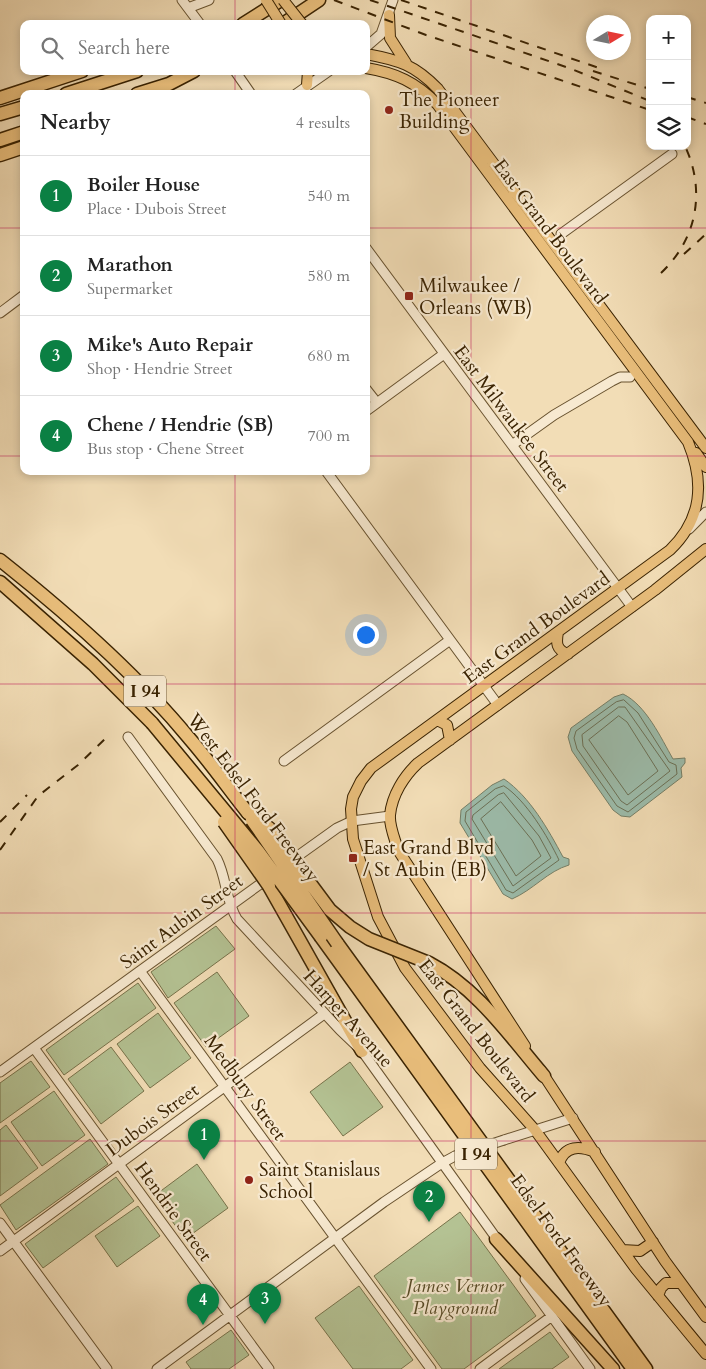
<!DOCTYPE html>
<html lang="en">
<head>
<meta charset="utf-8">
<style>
  body { margin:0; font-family:Cardo,serif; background:#f2f2f2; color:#222 }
  .controls { position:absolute; right:15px; top:15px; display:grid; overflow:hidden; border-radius:10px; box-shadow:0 2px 8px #0003 }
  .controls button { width:45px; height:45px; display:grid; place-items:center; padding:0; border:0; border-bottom:1px solid #e0e0e0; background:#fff; color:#222; font:25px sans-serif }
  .compass { position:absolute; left:586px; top:15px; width:45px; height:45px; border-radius:50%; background:#fff; box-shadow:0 2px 8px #0003; rotate:80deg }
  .you { position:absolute; left:365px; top:634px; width:18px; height:18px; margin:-12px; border:4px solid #fff; border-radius:50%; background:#1a73e8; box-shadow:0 0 0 8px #1a73e833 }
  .badge { display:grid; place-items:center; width:32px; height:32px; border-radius:50%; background:#0b8043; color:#fff; font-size:16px; font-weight:700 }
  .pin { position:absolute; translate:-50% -41px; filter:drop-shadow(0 1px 2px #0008) }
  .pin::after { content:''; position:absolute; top:26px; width:18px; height:15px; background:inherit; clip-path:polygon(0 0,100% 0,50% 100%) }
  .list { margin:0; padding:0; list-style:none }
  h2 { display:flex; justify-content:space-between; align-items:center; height:65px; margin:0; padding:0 20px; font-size:21px }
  h2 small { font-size:16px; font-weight:400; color:#767676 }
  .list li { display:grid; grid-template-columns:32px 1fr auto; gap:15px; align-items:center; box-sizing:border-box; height:80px; padding:0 20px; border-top:1px solid #e0e0e0 }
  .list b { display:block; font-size:19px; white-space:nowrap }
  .list p { margin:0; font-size:16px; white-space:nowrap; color:#767676 }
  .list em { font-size:16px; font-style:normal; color:#767676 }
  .icon { flex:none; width:28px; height:28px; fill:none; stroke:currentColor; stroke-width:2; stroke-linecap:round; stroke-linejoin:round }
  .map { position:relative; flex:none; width:706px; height:1369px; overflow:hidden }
  .search { position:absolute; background:#fff; box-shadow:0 2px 8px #0003; left:20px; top:20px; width:350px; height:55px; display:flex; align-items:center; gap:12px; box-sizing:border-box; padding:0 18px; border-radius:10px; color:#767676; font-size:19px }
  .panel { position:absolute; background:#fff; box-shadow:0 2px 8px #0003; left:20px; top:90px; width:350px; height:385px; border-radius:10px }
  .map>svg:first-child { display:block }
</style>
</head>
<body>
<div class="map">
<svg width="706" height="1369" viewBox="0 0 706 1369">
  <rect width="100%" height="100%" fill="#f2ddb6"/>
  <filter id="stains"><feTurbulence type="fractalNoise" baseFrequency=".004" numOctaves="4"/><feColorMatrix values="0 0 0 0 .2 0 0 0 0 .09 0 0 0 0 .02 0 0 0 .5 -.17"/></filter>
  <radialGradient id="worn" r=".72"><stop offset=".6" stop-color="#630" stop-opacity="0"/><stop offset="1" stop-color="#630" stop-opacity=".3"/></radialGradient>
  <path fill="#b4c293" stroke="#77724a" d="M216,926L235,949L168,998L151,972Z
    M217,972L249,1016L206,1047L174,1003Z
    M138,983L156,1008L64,1075L46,1050Z
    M158,1013L191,1058L150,1088L117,1044Z
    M111,1047L144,1091L101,1124L68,1079Z
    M31,1061L50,1087L0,1123V1083Z
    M350,1062L383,1107L343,1136L310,1092Z
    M54,1091L85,1135L42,1166L11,1122Z
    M6,1125L38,1168L0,1196V1130Z
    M90,1139L108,1164L16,1230L0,1205Z
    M197,1164L228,1208L185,1239L154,1196Z
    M116,1177L134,1201L43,1268L25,1244Z
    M138,1206L160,1236L117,1267L95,1236Z
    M460,1212L536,1316L464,1369H442L374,1276Z
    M359,1286L413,1360L401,1369H353L315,1318Z
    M231,1330L249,1355L229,1369H191L186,1362Z
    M550,1332L569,1357L552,1369H499Z"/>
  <path fill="#9cbcab" stroke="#757f67" d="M623,694C646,705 661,738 673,759L685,758V763L681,768L682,777L630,817L621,816L613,810L572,751L568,737L571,728L614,697Z
    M504,779C530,797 548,829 563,857L569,859V865C548,871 533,890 512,899L503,894L460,823L461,810L492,785Z"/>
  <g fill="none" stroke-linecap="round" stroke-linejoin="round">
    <path stroke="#6b7056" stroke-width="1" d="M624,700L638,713L669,762L676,765L677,774L628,812L617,806L577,749L574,738L576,731L616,702Z
      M619,707H625L670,771L627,805L621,801L583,746L582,735Z
      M619,716L627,722L658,771L628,795L589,740Z
      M504,786C526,800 548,837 559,860L513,893L506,890L465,821L466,812L495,789Z
      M504,793L539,836L551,858L513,886L472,819L473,815L498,795Z
      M501,802L532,840L541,856L516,876L481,819Z"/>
    <defs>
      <path id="minor" d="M182,0L200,24
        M188,8L209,0
        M366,47L381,34L393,0
        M235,71L251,94
        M296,94L329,71
        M561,234L672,154
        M366,248L632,607
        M0,313L24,295
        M366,389L377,403
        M366,411L444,354
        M512,445L554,415L612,381L620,377H630
        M326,471L498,705
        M689,529L706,512
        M128,737L217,859C227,879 225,899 237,919L340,1030L362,1051L499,1242
        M284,761L450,640
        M288,863L337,828L352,821L390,816
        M140,971L431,1369
        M34,1048L269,1369
        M0,1072L270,877
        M504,1140L573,1118
        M0,1223L107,1369
        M0,1251L324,1014
        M525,1279L590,1369
        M157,1369L384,1202L442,1163L455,1156
        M480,1369L552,1316"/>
      <path id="major" d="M389,15L390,38L406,63
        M366,54C399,60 415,65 438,89L706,448
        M366,68C396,73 416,82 437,104L688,442C705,483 702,519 670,550L371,768L361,781L353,797L351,809L353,839L378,917L405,968L480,1068L535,1130L636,1269L706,1354
        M307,85L308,71
        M696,453L706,467
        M558,632C556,643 556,650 568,654
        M437,720L447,725L450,740
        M525,1046L398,850C395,839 389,826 390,815C392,795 404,776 418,763L655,590L706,549
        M541,1071L665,1261L706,1317
        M559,1163C565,1145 580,1146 595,1152
        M622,1250L640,1251L653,1242
        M658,1296L661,1288L666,1283H681"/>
      <path id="highway" d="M243,24L281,0
        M283,24L319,0
        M66,94L137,71
        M137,94L169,84L194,71
        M0,98L82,71
        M0,114L24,107
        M0,140L24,132
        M0,155L24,147
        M0,560C63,610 138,676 189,738C210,762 228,788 248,813
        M0,582L93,664L152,723
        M269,886L362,1051
        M321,937L633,1369
        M337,943L646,1369
        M429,963C477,988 509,1035 544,1076
        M496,1239L613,1369"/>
    </defs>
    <use href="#minor" stroke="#68522f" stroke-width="11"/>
    <use href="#major" stroke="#3a2302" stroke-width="12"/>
    <use href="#highway" stroke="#3a2302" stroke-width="15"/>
    <use href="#minor" stroke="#f7e9d0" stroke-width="9"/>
    <use href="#major" stroke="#e9be7b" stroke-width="10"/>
    <use href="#highway" stroke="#e9be7b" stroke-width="12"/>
    <path stroke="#3a2302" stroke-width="2" stroke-dasharray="9 9" stroke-linecap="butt" d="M334,0L426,35L650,110
      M370,0L569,68L650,101
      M401,0L602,69
      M593,71L650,89
      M687,97L706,103
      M687,117L706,124
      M684,254L706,234
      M661,273C697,239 706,191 685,146
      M0,822L27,795
      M0,850L38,796L78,765L109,735"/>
    <defs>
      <path id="minor-bridge" d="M455,1156L504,1140"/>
      <path id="major-bridge" d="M266,0L281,24
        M283,0L302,24"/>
      <path id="highway-bridge" d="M152,723L258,851L321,937
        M248,813L269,828L330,910L350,927L369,939L429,963
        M252,820L337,943
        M224,822L269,886"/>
    </defs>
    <use href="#minor-bridge" stroke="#68522f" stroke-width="11" stroke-linecap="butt"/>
    <use href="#major-bridge" stroke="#3a2302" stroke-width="12" stroke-linecap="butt"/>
    <use href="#highway-bridge" stroke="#3a2302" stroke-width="15" stroke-linecap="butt"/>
    <use href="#minor-bridge" stroke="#f7e9d0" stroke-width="9"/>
    <use href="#major-bridge" stroke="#e9be7b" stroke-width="10"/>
    <use href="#highway-bridge" stroke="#e9be7b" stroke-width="12"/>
  </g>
  <path fill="none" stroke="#c2185b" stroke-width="1" stroke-opacity="0.55" d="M235,0V24M471,0V1369M235,71V94M0,228H24M366,228H706M0,456H24M366,456H706M235,471V1369M0,684H706M0,913H706M0,1141H706"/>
  <g fill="#8f2418" stroke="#f7e9d0" stroke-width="2">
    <circle cx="389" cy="110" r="5"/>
    <rect x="404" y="291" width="10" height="10" rx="2.5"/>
    <rect x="348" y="853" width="10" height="10" rx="2.5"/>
    <circle cx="249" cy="1180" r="5"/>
  </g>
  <g text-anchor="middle" stroke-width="4.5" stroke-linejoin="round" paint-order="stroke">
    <g fill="#f7e9d0" stroke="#735e40" stroke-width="1">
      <rect x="124" y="675.5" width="42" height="31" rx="4"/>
      <rect x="455" y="1138.5" width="42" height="31" rx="4"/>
    </g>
    <g font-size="18" font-weight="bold" fill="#3a2302">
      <text x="145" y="697">I 94</text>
      <text x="476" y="1160">I 94</text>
    </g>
    <g font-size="19" fill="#3a2302" stroke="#f7e9d0" text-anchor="start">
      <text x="399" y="106">The Pioneer<tspan x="399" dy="22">Building</tspan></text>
      <text x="419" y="292">Milwaukee /<tspan x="419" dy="22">Orleans (WB)</tspan></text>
      <text x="363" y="854">East Grand Blvd<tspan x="363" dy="22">/ St Aubin (EB)</tspan></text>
      <text x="259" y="1176">Saint Stanislaus<tspan x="259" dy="22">School</tspan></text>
    </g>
    <g font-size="19" fill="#3a2302" stroke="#f7e9d0">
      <text transform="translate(551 231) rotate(53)" y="7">East Grand Boulevard</text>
      <text transform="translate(512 418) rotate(53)" y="7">East Milwaukee Street</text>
      <text transform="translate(536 627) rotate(-36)" y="7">East Grand Boulevard</text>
      <text transform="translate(254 797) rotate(53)" y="7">West Edsel Ford Freeway</text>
      <text transform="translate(181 921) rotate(-36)" y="7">Saint Aubin Street</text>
      <text transform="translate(349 1018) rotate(48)" y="7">Harper Avenue</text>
      <text transform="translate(477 1030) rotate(52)" y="7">East Grand Boulevard</text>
      <text transform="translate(246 1087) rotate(54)" y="7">Medbury Street</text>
      <text transform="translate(152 1119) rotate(-36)" y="7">Dubois Street</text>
      <text transform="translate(174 1211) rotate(54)" y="7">Hendrie Street</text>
      <text transform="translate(562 1240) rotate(54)" y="7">Edsel Ford Freeway</text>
    </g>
    <g font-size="19" font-style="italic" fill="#584b26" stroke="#f7e9d0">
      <text x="455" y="1292">James Vernor<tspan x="455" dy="22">Playground</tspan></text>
    </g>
  </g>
  <rect width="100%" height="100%" filter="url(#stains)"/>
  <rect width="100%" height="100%" fill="url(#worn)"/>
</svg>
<div class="controls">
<button>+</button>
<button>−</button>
<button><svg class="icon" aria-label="layers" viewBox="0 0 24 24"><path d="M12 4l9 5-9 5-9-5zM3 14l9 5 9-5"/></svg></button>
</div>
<svg class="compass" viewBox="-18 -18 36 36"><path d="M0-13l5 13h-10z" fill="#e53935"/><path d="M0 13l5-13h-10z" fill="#767676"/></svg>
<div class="you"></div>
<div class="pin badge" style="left:204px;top:1160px">1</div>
<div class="pin badge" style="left:429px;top:1222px">2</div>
<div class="pin badge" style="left:265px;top:1324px">3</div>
<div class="pin badge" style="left:203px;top:1325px">4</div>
<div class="search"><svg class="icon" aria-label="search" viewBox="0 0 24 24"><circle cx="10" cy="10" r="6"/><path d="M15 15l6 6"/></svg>Search here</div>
<section class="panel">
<h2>Nearby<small>4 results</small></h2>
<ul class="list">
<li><span class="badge">1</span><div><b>Boiler House</b><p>Place · Dubois Street</p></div><em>540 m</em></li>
<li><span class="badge">2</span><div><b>Marathon</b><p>Supermarket</p></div><em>580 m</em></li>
<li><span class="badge">3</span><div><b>Mike's Auto Repair</b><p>Shop · Hendrie Street</p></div><em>680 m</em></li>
<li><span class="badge">4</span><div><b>Chene / Hendrie (SB)</b><p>Bus stop · Chene Street</p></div><em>700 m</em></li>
</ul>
</section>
</div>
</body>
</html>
